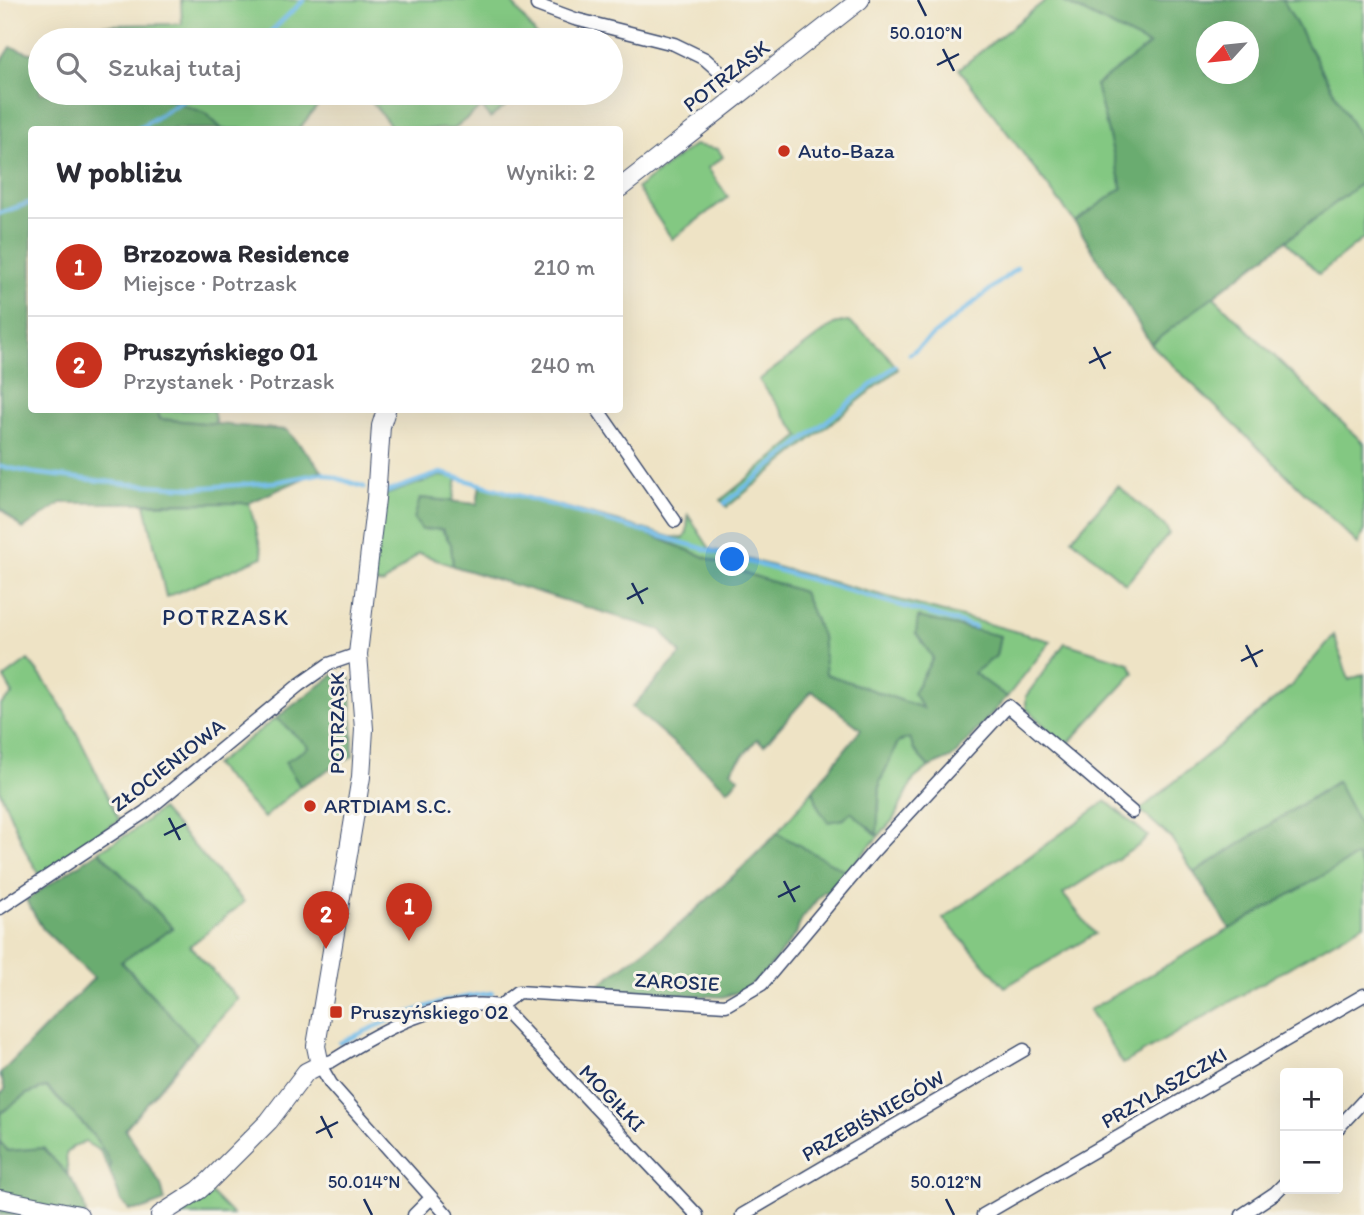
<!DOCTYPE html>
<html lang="pl">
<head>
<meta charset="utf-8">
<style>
  body { margin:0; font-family:Itim,sans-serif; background:#f7f7f7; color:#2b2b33 }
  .controls { position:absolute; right:21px; bottom:21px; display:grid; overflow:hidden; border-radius:7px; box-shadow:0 7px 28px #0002 }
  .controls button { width:63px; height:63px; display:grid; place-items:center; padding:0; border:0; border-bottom:2px solid #e1e1e2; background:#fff; color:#2b2b33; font:35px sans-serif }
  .compass { position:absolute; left:1196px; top:21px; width:63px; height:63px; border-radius:50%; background:#fff; box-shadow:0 7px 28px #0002; rotate:243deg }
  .you { position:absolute; left:733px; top:560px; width:24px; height:24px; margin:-18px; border:5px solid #fff; border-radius:50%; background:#1a73e8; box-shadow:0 0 0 10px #1a73e833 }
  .badge { display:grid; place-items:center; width:46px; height:46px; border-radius:50%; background:#c8321e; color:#fff; font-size:23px; font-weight:700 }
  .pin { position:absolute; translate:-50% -58px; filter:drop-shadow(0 2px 4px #0008) }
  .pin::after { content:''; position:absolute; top:37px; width:24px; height:21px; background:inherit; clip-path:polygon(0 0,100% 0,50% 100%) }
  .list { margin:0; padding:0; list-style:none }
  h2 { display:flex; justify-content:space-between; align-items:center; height:91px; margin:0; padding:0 28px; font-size:30px }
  h2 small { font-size:23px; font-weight:400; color:#7c7c81 }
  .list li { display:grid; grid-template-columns:46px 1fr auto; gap:21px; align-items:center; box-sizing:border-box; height:98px; padding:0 28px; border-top:2px solid #e1e1e2 }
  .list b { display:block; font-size:26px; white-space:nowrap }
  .list p { margin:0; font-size:23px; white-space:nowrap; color:#7c7c81 }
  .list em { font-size:23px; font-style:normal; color:#7c7c81 }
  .icon { flex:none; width:38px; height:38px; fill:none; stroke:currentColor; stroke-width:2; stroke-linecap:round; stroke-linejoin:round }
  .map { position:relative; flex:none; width:1364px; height:1215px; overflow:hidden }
  .search { position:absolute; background:#fff; box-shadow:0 7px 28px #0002; left:28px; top:28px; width:595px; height:77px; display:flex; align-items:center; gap:18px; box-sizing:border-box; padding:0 24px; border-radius:38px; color:#7c7c81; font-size:26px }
  .panel { position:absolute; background:#fff; box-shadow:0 7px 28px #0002; left:28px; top:126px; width:595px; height:287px; border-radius:7px }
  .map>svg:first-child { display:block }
</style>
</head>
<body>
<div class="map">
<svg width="1364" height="1215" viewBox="0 0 1364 1215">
  <rect width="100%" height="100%" fill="#f7f3e8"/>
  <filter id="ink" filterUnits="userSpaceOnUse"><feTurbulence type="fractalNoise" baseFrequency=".0143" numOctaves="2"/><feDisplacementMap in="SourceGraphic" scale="14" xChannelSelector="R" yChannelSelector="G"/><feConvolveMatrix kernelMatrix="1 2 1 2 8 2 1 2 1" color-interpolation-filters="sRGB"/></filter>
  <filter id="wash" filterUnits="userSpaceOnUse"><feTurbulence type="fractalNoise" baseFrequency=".00686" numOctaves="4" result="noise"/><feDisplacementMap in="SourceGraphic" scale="28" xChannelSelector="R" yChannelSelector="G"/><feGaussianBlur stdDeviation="1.57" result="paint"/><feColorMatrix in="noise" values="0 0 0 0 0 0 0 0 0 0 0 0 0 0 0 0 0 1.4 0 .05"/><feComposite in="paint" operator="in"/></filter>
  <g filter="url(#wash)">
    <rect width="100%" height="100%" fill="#eee3c5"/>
    <path fill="#83c882" stroke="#4f7c70" stroke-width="2" d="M181,0H510L540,40H104L103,25L182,24Z
      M1046,0H1060L1150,45L1096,85L1122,188L1075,222L959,69Z
      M1283,0H1364V146Z
      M151,93H328L298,130L222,129L205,113Z
      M365,93H523L490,118L482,107L453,129H393Z
      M694,145L718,149L723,157L708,168L728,197L672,239L637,188Z
      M1364,181V238L1319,274L1286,241Z
      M1213,296L1364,444V530L1358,544L1151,344Z
      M847,321C866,333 885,351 898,369L727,507L721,500L800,436L759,380L834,324Z
      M157,410H213L216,424L160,419Z
      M440,476L457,478L453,501L420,498L451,544L453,566L419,553L383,584L372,582L385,495Z
      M1118,486L1166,527L1169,534L1126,584L1072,539Z
      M249,503L263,557L166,597L145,504Z
      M688,515L710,549L1051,641L1007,697L973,673L996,656L1000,636L962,629L916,633L933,658L913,693L925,709L826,674L822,636L803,592L739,571L616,521L670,537L684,538L687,532Z
      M1334,635L1349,680L1364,674V834L1336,782L1194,873L1171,838L1140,810L1290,687Z
      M1065,643L1129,663L1134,673L1065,747L1026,708V696Z
      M28,660C68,706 92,765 119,820L40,875L27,854L0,791V705L13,694L4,678Z
      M276,718L310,747L285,762L300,786L264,818L214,765Z
      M910,737L914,750L929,767L914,779L893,820L847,872L777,833L813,790L819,809L879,811L880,782L898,742Z
      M1106,801L1148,836L1141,844L1063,894L1095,934L1005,987L943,919Z
      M161,809L244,902L190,946L238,999L197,1044L121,961L173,928L99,851L133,831Z
      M1357,856L1364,873V924L1123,1064L1089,1010Z
      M46,1087C69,1112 99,1134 111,1166L109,1169L100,1151L85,1142L73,1146L66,1154L68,1175L43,1148L8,1151L0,1142L1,1113L27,1094Z
      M211,1193L233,1215H181Z"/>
    <path fill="#6aac70" stroke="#426e67" stroke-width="2" fill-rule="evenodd" d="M1060,0H1283L1364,146V181L1151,344L1075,222L1122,188L1096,85L1149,45ZM1206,32H1248V74H1206Z
      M11,47L40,56V93H151L205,113L222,129L32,130V410H157L160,419L287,430L322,470L249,503H61L23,529L0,508V64Z
      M480,484L616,521L739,571L803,592L822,636L826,674L923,708L913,693L933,658L916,633L918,617L1000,636L996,656L974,673L1007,697L953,757L929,767L914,750L910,738L898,742L880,782L877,835L851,812L844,819L828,822L819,809L813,790L861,729L812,691L764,745L757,739L731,770L739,778L728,790L632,707L681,654L661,630L453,566L451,544L442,529L422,530L414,519L420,498L477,504Z
      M335,674L351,678L353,756L300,786L285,762L309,747L276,718Z
      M1337,782L1364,834V872L1357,856L1230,929L1194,873Z
      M777,833L847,872L830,892H823L801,920L796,934L768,969L752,984L738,992L723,997L593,989L680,924L742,868Z
      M99,851L173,928L121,962L197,1044L125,1129L161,1185L165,1201L141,1210H129L121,1201L109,1169L111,1166C99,1134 70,1112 47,1087L27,1094L1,1113L0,1117V1094L5,1090L0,1074L94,978L43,929L26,900Z
      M0,1142L8,1151L43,1148C60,1167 84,1188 86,1215H0Z"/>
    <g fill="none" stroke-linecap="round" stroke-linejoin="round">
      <path stroke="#71bcea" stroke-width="4.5" d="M262,40L304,0
        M136,130L195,93
        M0,213L32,202
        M910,354L1017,268
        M0,466L33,473L128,484L196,488L276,482L322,473L364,487
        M386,492L441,473L975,627
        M725,503L895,366
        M340,1043C390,1019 435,999 492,993"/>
    </g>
  </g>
  <g filter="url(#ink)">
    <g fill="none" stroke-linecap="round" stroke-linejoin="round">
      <defs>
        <path id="street" d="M537,5L575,19L674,44L705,59L742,92
          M598,410L675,521
          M0,908L145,812L299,685L329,664L358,654
          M500,1006L697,1215
          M1338,1128L1364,1100
          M414,1215L431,1198
          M447,1215L331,1084L320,1065L332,1061C382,1030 439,997 500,1006L518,992L726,1005L762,984L872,853L1008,706L1132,812
          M742,1215L1024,1050
          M983,1215L1364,995
          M1242,1215L1275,1193L1285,1183"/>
        <path id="secondary" d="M620,188L860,0
          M0,1199L79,1215
          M160,1215L199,1190L209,1181L269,1121L306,1072L320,1065L316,1046L361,777L364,729L358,654L376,499L381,426L386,410"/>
      </defs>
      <use href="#street" stroke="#3b4a6d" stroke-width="15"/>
      <use href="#secondary" stroke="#3b4a6d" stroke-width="20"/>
      <use href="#street" stroke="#fff" stroke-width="12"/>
      <use href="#secondary" stroke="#fff" stroke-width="18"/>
    </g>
  </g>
  <path fill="none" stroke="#1b2f5e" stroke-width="2.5" d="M918,0L926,16M943,49L954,71M937,65L959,54M1094,347L1105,369M1089,363L1111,352M632,583L643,604M627,599L648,588M1246,645L1257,667M1241,661L1263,650M169,818L180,840M164,835L186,824M784,881L795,902M778,897L800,886M321,1116L332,1138M316,1133L338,1122M364,1199L372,1215M946,1199L954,1215"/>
  <g fill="#c8321e" stroke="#f7f3e8" stroke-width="2.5">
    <circle cx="784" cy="151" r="7"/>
    <circle cx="310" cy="806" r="7"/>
    <rect x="329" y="1005" width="14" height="14" rx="3.5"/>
  </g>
  <g text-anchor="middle" stroke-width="6" stroke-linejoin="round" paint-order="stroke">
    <g font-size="21" fill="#1b2f5e" stroke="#f7f3e8">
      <text transform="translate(726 76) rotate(-38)" y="7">POTRZASK</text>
      <text transform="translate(337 723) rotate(-90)" y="7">POTRZASK</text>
      <text transform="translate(168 765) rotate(-38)" y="7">ZŁOCIENIOWA</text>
      <text transform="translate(677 982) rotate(3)" y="7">ZAROSIE</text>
      <text transform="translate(1164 1088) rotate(-30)" y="7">PRZYLASZCZKI</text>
      <text transform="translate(612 1098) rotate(46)" y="7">MOGIŁKI</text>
      <text transform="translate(873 1116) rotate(-30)" y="7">PRZEBIŚNIEGÓW</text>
    </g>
    <g font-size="21" fill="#1b2f5e" stroke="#f7f3e8" text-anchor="start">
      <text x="798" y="158">Auto-Baza</text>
      <text x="324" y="813">ARTDIAM S.C.</text>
      <text x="350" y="1019">Pruszyńskiego 02</text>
    </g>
    <g font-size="23" letter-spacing="2" fill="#1b2f5e" stroke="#f7f3e8">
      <text x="226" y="625">POTRZASK</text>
    </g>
  </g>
  <g font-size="18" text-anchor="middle" fill="#1b2f5e" stroke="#f7f3e8" stroke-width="6" stroke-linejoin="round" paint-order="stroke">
    <text x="926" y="39">50.010°N</text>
    <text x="364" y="1188">50.014°N</text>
    <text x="946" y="1188">50.012°N</text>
  </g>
</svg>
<div class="controls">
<button>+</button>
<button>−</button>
</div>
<svg class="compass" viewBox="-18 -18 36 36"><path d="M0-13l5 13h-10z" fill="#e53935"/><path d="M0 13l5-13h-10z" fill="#7c7c81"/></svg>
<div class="you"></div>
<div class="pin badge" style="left:409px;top:941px">1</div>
<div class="pin badge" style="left:326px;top:949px">2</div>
<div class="search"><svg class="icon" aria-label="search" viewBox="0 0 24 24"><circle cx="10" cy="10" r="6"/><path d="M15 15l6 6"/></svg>Szukaj tutaj</div>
<section class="panel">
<h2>W pobliżu<small>Wyniki: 2</small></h2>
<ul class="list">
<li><span class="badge">1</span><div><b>Brzozowa Residence</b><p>Miejsce · Potrzask</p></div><em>210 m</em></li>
<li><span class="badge">2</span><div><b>Pruszyńskiego 01</b><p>Przystanek · Potrzask</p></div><em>240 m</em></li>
</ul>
</section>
</div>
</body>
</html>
